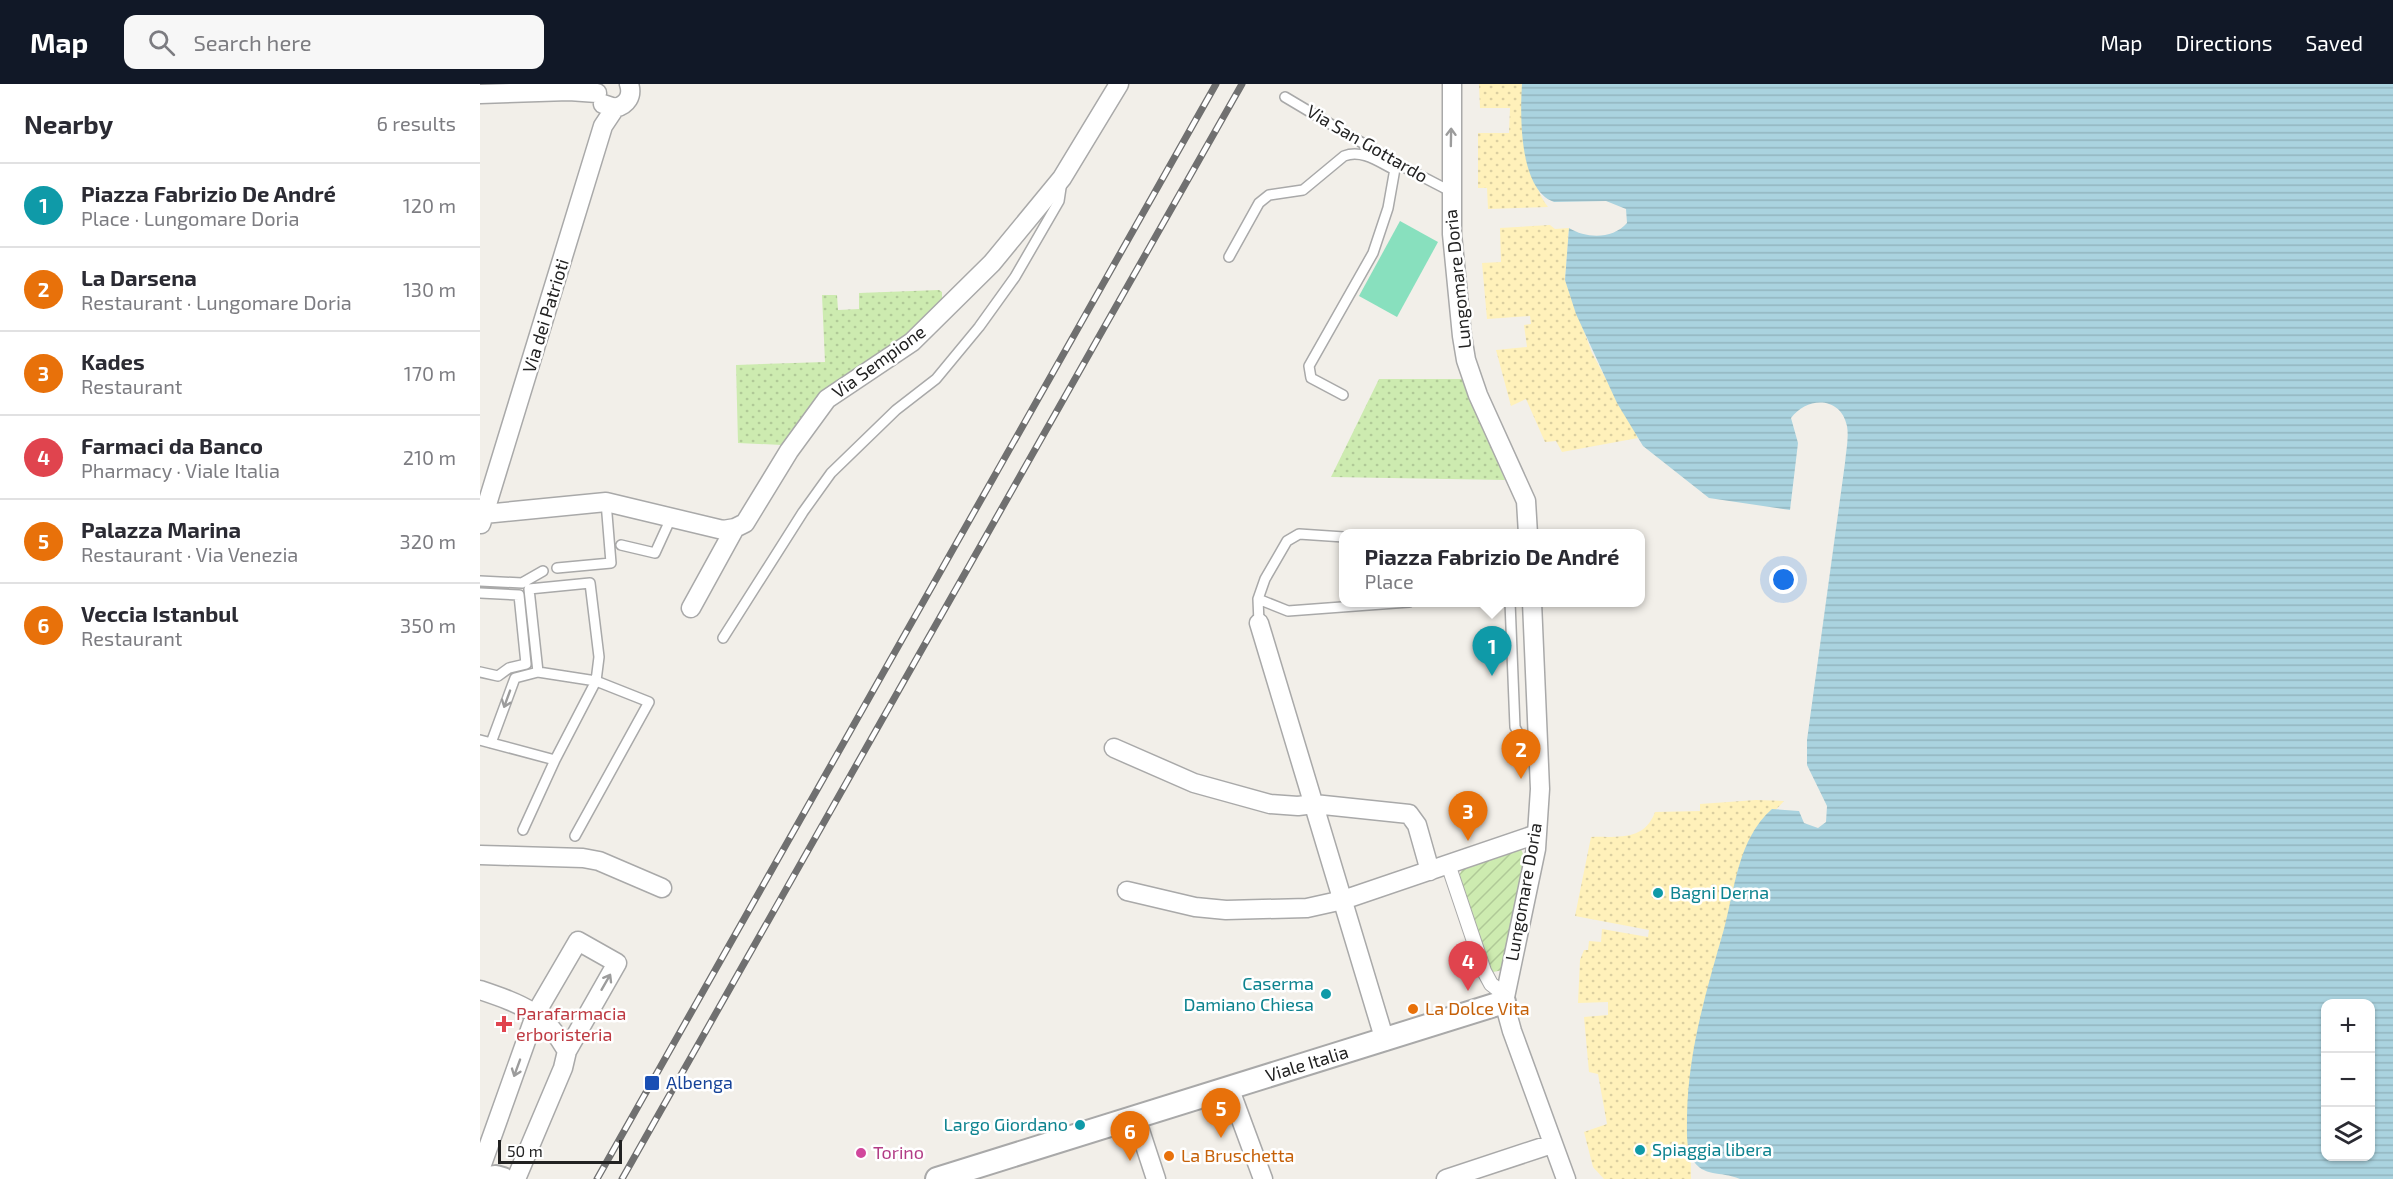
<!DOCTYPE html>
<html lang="en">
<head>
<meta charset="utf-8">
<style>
  body { margin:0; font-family:"Exo 2",sans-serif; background:#f7f7f7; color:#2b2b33 }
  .controls { position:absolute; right:18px; bottom:18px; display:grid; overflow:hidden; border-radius:12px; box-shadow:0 2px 4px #0004 }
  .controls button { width:54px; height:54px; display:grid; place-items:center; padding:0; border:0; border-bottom:2px solid #e1e1e2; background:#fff; color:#2b2b33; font:30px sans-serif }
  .scale { position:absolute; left:18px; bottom:15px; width:124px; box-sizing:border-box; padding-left:6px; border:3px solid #222; border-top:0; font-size:16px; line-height:21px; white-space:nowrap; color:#222; -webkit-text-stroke:4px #fff; paint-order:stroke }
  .you { position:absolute; left:1304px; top:496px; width:21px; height:21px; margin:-15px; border:4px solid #fff; border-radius:50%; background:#1a73e8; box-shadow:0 0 0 9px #1a73e833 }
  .badge { display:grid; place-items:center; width:39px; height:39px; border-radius:50%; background:#111827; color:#fff; font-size:20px; font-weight:700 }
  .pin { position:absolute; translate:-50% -50px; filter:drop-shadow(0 2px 3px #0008) }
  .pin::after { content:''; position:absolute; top:32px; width:21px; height:18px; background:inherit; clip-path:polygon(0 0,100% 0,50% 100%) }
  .popup { position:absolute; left:859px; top:445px; width:306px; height:78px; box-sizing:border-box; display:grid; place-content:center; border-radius:12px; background:#fff; filter:drop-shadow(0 2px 4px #0005); font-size:20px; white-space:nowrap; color:#7c7c81 }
  .popup b { font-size:22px; color:#2b2b33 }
  .popup::after { content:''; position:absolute; left:50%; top:100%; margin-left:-12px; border:12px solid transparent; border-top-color:#fff }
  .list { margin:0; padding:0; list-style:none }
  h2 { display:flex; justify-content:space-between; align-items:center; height:78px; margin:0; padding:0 24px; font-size:26px }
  h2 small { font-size:20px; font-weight:400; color:#7c7c81 }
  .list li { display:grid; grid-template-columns:39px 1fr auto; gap:18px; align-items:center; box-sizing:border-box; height:84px; padding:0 24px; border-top:2px solid #e1e1e2 }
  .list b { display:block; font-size:22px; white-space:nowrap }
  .list p { margin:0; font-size:20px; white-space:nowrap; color:#7c7c81 }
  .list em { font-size:20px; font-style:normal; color:#7c7c81 }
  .icon { flex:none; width:33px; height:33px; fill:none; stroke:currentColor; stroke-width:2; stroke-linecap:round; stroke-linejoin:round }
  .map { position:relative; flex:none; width:1913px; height:1095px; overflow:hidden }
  header { display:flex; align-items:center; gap:36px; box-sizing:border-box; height:84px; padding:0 30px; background:#111827; color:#fff }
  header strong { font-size:28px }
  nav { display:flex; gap:33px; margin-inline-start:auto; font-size:21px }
  .search { width:420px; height:54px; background:#f7f7f7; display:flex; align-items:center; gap:15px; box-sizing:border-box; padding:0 21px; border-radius:12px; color:#7c7c81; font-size:22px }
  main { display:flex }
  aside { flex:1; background:#fff }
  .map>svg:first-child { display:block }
</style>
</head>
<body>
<header>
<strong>Map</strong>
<div class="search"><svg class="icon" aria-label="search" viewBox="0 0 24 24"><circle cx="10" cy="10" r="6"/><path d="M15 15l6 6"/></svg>Search here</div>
<nav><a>Map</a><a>Directions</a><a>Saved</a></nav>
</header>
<main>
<aside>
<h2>Nearby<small>6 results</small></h2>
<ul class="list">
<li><span class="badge" style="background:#0f9aa8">1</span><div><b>Piazza Fabrizio De André</b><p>Place · Lungomare Doria</p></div><em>120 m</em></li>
<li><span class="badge" style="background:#e8710a">2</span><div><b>La Darsena</b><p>Restaurant · Lungomare Doria</p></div><em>130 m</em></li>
<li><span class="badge" style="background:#e8710a">3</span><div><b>Kades</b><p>Restaurant</p></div><em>170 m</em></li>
<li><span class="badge" style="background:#e0444e">4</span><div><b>Farmaci da Banco</b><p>Pharmacy · Viale Italia</p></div><em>210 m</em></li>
<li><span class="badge" style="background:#e8710a">5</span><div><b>Palazza Marina</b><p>Restaurant · Via Venezia</p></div><em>320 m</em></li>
<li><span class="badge" style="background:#e8710a">6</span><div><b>Veccia Istanbul</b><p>Restaurant</p></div><em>350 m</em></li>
</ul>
</aside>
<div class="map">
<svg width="1913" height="1095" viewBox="0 0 1913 1095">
  <defs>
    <pattern id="grass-dots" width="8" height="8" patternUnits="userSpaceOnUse" patternTransform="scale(1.5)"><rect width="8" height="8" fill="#cdebb0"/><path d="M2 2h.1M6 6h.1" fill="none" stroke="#b0c997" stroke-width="1.8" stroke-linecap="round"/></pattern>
    <pattern id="sand-dots" width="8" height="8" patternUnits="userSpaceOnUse" patternTransform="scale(1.5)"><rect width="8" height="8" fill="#fff1ba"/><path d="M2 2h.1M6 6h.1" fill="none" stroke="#dacea0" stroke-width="1.8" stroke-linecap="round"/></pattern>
    <pattern id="garden-furrows" width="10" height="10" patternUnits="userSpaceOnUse" patternTransform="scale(1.5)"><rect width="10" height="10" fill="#cdebb0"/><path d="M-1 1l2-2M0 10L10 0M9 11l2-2" fill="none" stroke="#b0c997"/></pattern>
    <pattern id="water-rules" width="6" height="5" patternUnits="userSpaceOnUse" patternTransform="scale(1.5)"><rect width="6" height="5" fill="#aad3df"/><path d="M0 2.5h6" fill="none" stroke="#92b5bf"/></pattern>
  </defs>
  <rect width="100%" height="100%" fill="#f2efe9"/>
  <path fill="url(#grass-dots)" d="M459,206L462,208V218L425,254L348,303L335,316L302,361L258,359L256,281L345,278L342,211H357L358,226L379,225V209Z
    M899,295H983L1025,396L851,393Z"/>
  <path fill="url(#sand-dots)" d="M999,0H1046C1049,36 1046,96 1068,123L1008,125L1007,104H998V49H1029L1030,24H1000Z
    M1070,141L1075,145L1089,144L1085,196L1112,269L1158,354L1082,368L1076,357L1065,358L1046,315L1031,322L1016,266L1047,263L1044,241L1051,240L1050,232L1007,235L1002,179L1021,178L1020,144Z
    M1276,716L1304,717L1292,730L1210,1010L1211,1095H1124L1113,1083L1104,1048L1127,1040L1118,990L1109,988L1104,933L1128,931V918L1098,919L1100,876L1104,866H1108L1109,857L1121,858L1122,845L1168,853L1169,846L1095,832L1111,753C1137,752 1164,758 1175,728L1220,727V720Z"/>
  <path fill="url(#garden-furrows)" d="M1041,765L1045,775L1023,886L1013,888L1009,885L979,791L982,786Z"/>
  <path fill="#88e0be" d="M920,137L958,158L917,233L879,212Z"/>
  <path fill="url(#water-rules)" fill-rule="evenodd" d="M1042,0H1913V1095H1260C1239,1086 1225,1095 1211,1074C1206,1061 1207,1046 1207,1033C1208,967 1226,908 1244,845C1255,804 1258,755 1292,725L1319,727L1324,739L1338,744L1346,738L1347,722L1327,681V656L1365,379C1366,367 1369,354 1367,342C1361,312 1327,312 1311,334L1318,359L1310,426L1229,414L1163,362L1137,319L1096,230L1085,196L1089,144C1107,155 1133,155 1147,139L1146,125L1126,117L1074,118C1039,106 1040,31 1042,0ZM1846,920H1890V1072H1846Z"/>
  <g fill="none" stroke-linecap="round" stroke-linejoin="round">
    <defs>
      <path id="service" d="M805,13L916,79L970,107
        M749,173L779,119L789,111L823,106L864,72C882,65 899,78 915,86
        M863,311L831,294L829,282L893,169L908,124L916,79
        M141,461L175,469L191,434
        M77,484L131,479L126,418
        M0,497L42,499L63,487
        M0,509L39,511L46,580L29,584L18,592L0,588
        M778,515L808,527L929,518
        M1030,518L1035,643L1043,658L1058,666
        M779,539L778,515L785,495L807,457L819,450L864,453
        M243,554L323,428L351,389L416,326L456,295L499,243L535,193L579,117L582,97
        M0,656L75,676L43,746
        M11,659L35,594L58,588L116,597L119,573L110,499L49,505L58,588
        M75,676L116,597L169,618L95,752"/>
      <path id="pedestrian" d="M968,780L1004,887L1011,900L1025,911"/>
      <path id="minor" d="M972,0V150L982,252L986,276L998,311L1046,417L1048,450
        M0,10L89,7L117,9
        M123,20L135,24C147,21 153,12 149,0
        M4,430L126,418L243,446L255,444L265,439L309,367L347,315L432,258L512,179L582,94L639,0
        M1,440L123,42L135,24
        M1052,518L1060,705L1056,765L1024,918L1032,947L1086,1095
        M211,524L255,444
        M779,539L905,957
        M634,664L714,699L790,720L818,722L834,720L929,730L937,741L950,787
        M0,771L103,774L119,777L182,804
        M647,807L715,823L746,826L827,824L863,816L1057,750
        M0,906C41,920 65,928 87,967
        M749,1003L783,1095
        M656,1034L676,1095
        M0,1086L56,929L98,857L137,879L87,967L83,984L36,1095
        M966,1095L1072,1060"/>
      <path id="tertiary" d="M2,1095L16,1093L23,1095
        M457,1095L1024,918"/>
    </defs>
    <use href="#service" stroke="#a9a9a9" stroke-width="12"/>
    <use href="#pedestrian" stroke="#a9a9a9" stroke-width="16"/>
    <use href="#minor" stroke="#a9a9a9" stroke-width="21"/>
    <use href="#tertiary" stroke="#a9a9a9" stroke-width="26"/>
    <use href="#service" stroke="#fff" stroke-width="9"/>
    <use href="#pedestrian" stroke="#fff" stroke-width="14"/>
    <use href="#minor" stroke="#fff" stroke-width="18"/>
    <use href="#tertiary" stroke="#fff" stroke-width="22"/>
    <defs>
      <path id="rail" d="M117,1095L736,0
        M142,1095L762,0"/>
    </defs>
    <use href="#rail" stroke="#707070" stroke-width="7"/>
    <use href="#rail" stroke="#fff" stroke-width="4.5" stroke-dasharray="14" stroke-linecap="butt"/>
  </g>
  <defs><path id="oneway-shaft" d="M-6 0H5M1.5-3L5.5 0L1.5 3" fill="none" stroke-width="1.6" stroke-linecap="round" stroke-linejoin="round" transform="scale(1.5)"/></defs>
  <g stroke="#9c9c9c">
    <use href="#oneway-shaft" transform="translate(971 53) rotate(-89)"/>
    <use href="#oneway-shaft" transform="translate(27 615) rotate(110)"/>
    <use href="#oneway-shaft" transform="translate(126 898) rotate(-60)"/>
    <use href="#oneway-shaft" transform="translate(37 984) rotate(110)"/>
  </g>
  <g fill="#0f9aa8" stroke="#fff" stroke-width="2">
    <circle cx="1178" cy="809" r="6"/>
    <circle cx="846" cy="910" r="6"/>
    <circle cx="600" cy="1041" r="6"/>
    <circle cx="1160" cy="1066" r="6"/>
  </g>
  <g fill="#e8710a" stroke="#fff" stroke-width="2">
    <circle cx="933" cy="925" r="6"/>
    <circle cx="689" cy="1072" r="6"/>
  </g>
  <path fill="#e0444e" stroke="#fff" stroke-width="2" d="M21 931h6v6h6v6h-6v6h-6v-6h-6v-6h6z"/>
  <rect fill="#1a4fb4" stroke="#fff" stroke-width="2" x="164" y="991" width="16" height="16" rx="3"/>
  <circle fill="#d1479c" stroke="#fff" stroke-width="2" cx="381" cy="1069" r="6"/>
  <g text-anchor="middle" stroke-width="5" stroke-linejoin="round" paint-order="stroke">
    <g font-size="18" fill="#222" stroke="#fff">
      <text transform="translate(887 60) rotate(30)" y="6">Via San Gottardo</text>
      <text transform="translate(978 195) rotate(-96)" y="6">Lungomare Doria</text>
      <text transform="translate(66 232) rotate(-73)" y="6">Via dei Patrioti</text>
      <text transform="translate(399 278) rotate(-36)" y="6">Via Sempione</text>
      <text transform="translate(1044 808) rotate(-80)" y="6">Lungomare Doria</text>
      <text transform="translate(827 980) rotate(-17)" y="6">Viale Italia</text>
    </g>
    <g font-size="18" fill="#0d838f" stroke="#fff" text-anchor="start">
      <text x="1190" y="815">Bagni Derna</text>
      <text x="834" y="906" text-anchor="end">Caserma<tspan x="834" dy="21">Damiano Chiesa</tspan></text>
      <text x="588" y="1047" text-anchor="end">Largo Giordano</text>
      <text x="1172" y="1072">Spiaggia libera</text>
    </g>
    <g font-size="18" fill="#c56008" stroke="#fff" text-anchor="start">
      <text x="945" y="931">La Dolce Vita</text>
      <text x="701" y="1078">La Bruschetta</text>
    </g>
    <g font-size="18" fill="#be3a42" stroke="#fff" text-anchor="start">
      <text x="36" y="936">Parafarmacia<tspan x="36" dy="21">erboristeria</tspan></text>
    </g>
    <g font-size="18" fill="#164399" stroke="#fff" text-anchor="start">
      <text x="186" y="1005">Albenga</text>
    </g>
    <g font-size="18" fill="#b23c85" stroke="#fff" text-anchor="start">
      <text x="393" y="1075">Torino</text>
    </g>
  </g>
</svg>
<div class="controls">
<button>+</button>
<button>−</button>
<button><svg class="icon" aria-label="layers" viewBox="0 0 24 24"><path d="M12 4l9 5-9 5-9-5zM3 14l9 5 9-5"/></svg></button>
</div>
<div class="scale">50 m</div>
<div class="you"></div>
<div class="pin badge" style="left:1012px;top:592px;background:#0f9aa8">1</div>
<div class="popup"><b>Piazza Fabrizio De André</b>Place</div>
<div class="pin badge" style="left:1041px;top:695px;background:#e8710a">2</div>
<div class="pin badge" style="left:988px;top:757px;background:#e8710a">3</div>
<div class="pin badge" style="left:988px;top:907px;background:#e0444e">4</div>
<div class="pin badge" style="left:741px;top:1054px;background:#e8710a">5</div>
<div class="pin badge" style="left:650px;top:1077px;background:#e8710a">6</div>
</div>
</main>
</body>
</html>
